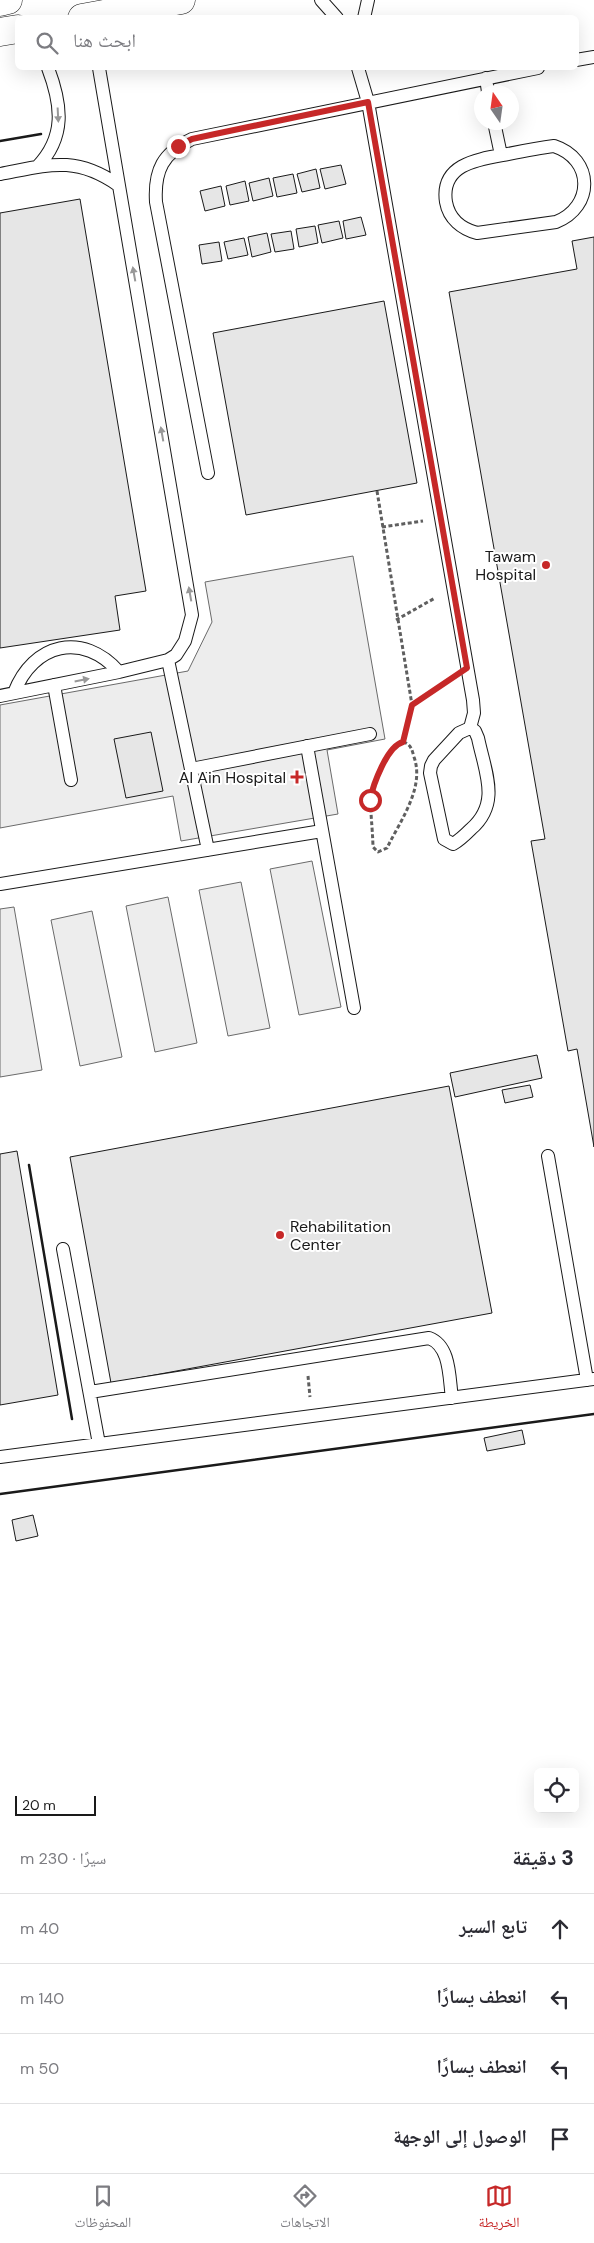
<!DOCTYPE html>
<html lang="ar">
<head>
<meta charset="utf-8">
<style>
  body { margin:0; font-family:"DM Sans","Noto Naskh Arabic",sans-serif; background:#f7f7f7; color:#2b2b33; direction:rtl }
  .controls { position:absolute; right:15px; bottom:15px; display:grid; overflow:hidden; border-radius:8px; box-shadow:0 5px 20px #0002 }
  .controls button { width:45px; height:45px; display:grid; place-items:center; padding:0; border:0; border-bottom:1px solid #e1e1e2; background:#fff; color:#2b2b33; font:25px sans-serif }
  .compass { position:absolute; left:474px; top:85px; width:45px; height:45px; border-radius:50%; background:#fff; box-shadow:0 5px 20px #0002; rotate:347deg }
  .scale { position:absolute; left:15px; bottom:12px; width:81px; box-sizing:border-box; padding-left:5px; border:2px solid #1a1a1a; border-top:0; font-size:14px; line-height:18px; white-space:nowrap; color:#1a1a1a; -webkit-text-stroke:4px #fff; paint-order:stroke }
  .stop { position:absolute; width:15px; height:15px; margin:-11px; border:4px solid #c62828; border-radius:50%; background:#fff }
  .stop.end { background:#c62828; border-color:#fff; box-shadow:0 1px 5px #0008 }
  .list { margin:0; padding:0; list-style:none }
  h2 { display:flex; justify-content:space-between; align-items:center; height:65px; margin:0; padding:0 20px; font-size:21px }
  h2 small { font-size:16px; font-weight:400; color:#7c7c81 }
  .list li { display:grid; grid-template-columns:32px 1fr auto; gap:15px; align-items:center; box-sizing:border-box; height:70px; padding:0 20px; border-top:1px solid #e1e1e2 }
  .list b { display:block; font-size:19px; white-space:nowrap }
  .list em { font-size:16px; font-style:normal; color:#7c7c81 }
  .icon { flex:none; width:28px; height:28px; fill:none; stroke:currentColor; stroke-width:2; stroke-linecap:round; stroke-linejoin:round }
  .map { position:relative; flex:none; width:594px; height:1828px; overflow:hidden; direction:ltr }
  .search { position:absolute; background:#fff; box-shadow:0 5px 20px #0002; left:15px; right:15px; top:15px; height:55px; display:flex; align-items:center; gap:12px; box-sizing:border-box; padding:0 18px; border-radius:8px; color:#7c7c81; font-size:19px }
  .sheet { height:345px; background:#fff }
  nav { display:flex; justify-content:space-around; align-items:center; box-sizing:border-box; height:70px; border-top:1px solid #e1e1e2; background:#fff; font-size:14px; color:#7c7c81 }
  nav a { display:grid; justify-items:center; gap:2px }
  nav .on { color:#c62828 }
  .map>svg:first-child { display:block }
</style>
</head>
<body>
<div class="map">
<svg width="594" height="1828" viewBox="0 0 594 1828">
  <rect width="100%" height="100%" fill="#fff"/>
  <path fill="#ededed" stroke="#6a6a6a" d="M353,556L385,739L327,750L338,814L181,841L173,796L0,828V705L188,671L212,622L205,582Z
    M312,861L341,1007L299,1015L270,869Z
    M241,882L270,1028L228,1036L199,890Z
    M168,897L197,1043L155,1052L126,906Z
    M14,907L42,1070L0,1077V909Z
    M92,911L122,1057L80,1066L51,920Z"/>
  <path fill="#e6e6e6" stroke="#1a1a1a" d="M341,165L346,184L325,189L320,169Z
    M316,169L320,188L302,192L297,174Z
    M293,174L297,193L277,197L273,178Z
    M269,178L273,196L253,201L249,183Z
    M245,181L249,201L230,205L226,186Z
    M221,186L225,206L205,211L200,191Z
    M80,199L146,591L115,596L120,630L0,648V213Z
    M361,217L366,235L346,239L343,221Z
    M339,221L343,238L322,243L318,225Z
    M315,226L318,243L299,247L296,229Z
    M291,231L294,249L275,252L271,234Z
    M267,233L271,252L252,257L248,237Z
    M594,237V1147L577,1049L568,1051L531,841L545,839L449,292L577,269L572,241Z
    M244,238L248,255L228,259L224,242Z
    M219,242L222,261L202,264L199,245Z
    M384,301L417,483L246,515L213,333Z
    M151,732L163,791L126,798L114,739Z
    M537,1055L542,1078L455,1097L450,1073Z
    M530,1085L533,1097L505,1103L502,1090Z
    M449,1086L492,1313L111,1383L70,1157Z
    M17,1151L58,1395L0,1405V1154Z
    M522,1430L525,1444L487,1451L484,1438Z
    M33,1515L38,1536L16,1541L12,1520Z"/>
  <g fill="none" stroke-linecap="round" stroke-linejoin="round">
    <defs>
      <path id="lane" d="M321,0L337,18
        M364,18L368,0
        M576,60L594,57
        M358,68L368,102L473,700L474,713L470,728
        M486,78L488,92
        M494,122L501,155
        M554,146C594,159 594,207 556,222L477,233C462,229 449,219 446,202C440,163 480,159 508,154C523,151 538,148 554,146Z
        M37,167C66,137 62,105 48,68
        M0,174C48,165 75,155 118,185
        M208,473L156,202C154,170 163,153 192,139L538,68
        M168,660L208,850
        M54,685L71,780
        M14,693C33,643 83,631 119,672
        M0,696L119,672L168,660L176,655L185,641L192,615L99,68
        M470,728L475,731L478,738C485,772 501,803 471,829C466,834 460,840 453,844L444,839L430,773L431,766L434,760L459,733Z
        M307,746L354,1008
        M191,769L370,734
        M0,884L322,831
        M548,1156L587,1380
        M63,1249L99,1444
        M90,1392L429,1338C451,1346 449,1379 452,1398
        M0,1457L594,1379"/>
      <path id="primary" d="M0,2L8,0
        M82,18L181,0
        M0,32L18,29"/>
    </defs>
    <use href="#lane" stroke="#1a1a1a" stroke-width="14"/>
    <use href="#primary" stroke="#1a1a1a" stroke-width="29"/>
    <path stroke="#5f5f5f" stroke-width="3" stroke-dasharray="4 2.5" stroke-linecap="butt" d="M377,491L412,705L403,742
      M382,527L423,521
      M396,620L435,598
      M412,705L451,679
      M403,742C411,744 412,750 414,757C425,788 400,821 387,848L378,852L373,847C372,806 364,796 387,759C391,752 395,744 403,742Z
      M308,1376L310,1397"/>
    <use href="#lane" stroke="#fff" stroke-width="12"/>
    <use href="#primary" stroke="#fff" stroke-width="28"/>
    <path stroke="#1a1a1a" stroke-width="2.5" d="M0,141L41,134
      M29,1165L72,1419
      M0,1494L594,1414"/>
  </g>
  <defs><path id="oneway-solid" d="M-6-.8H1V-3.2L6.5 0L1 3.2V.8H-6Z" transform="scale(1.25)"/></defs>
  <g fill="#989898">
    <use href="#oneway-solid" transform="translate(58 115) rotate(87)"/>
    <use href="#oneway-solid" transform="translate(134 274) rotate(-100)"/>
    <use href="#oneway-solid" transform="translate(162 434) rotate(-100)"/>
    <use href="#oneway-solid" transform="translate(190 594) rotate(-100)"/>
    <use href="#oneway-solid" transform="translate(82 680) rotate(-11)"/>
  </g>
  <g fill="none" stroke-linecap="round" stroke-linejoin="round">
    <path stroke="#c62828" stroke-width="6" d="M178,146L192,139L215,134L368,102L467,668L412,705L403,742C387,746 373,785 370,800"/>
  </g>
  <g fill="#c62828" stroke="#fff" stroke-width="2">
    <circle cx="546" cy="565" r="5"/>
    <path d="M294.5 769.5h5v5h5v5h-5v5h-5v-5h-5v-5h5z"/>
    <circle cx="280" cy="1235" r="5"/>
  </g>
  <g text-anchor="middle" stroke-width="4" stroke-linejoin="round" paint-order="stroke">
    <g font-size="16" fill="#1a1a1a" stroke="#fff" text-anchor="end">
      <text x="536" y="562">Tawam<tspan x="536" dy="18">Hospital</tspan></text>
      <text x="286" y="783">Al Ain Hospital</text>
      <text x="290" y="1232" text-anchor="start">Rehabilitation<tspan x="290" dy="18">Center</tspan></text>
    </g>
  </g>
</svg>
<div class="controls">
<button><svg class="icon" aria-label="locate" viewBox="0 0 24 24"><circle cx="12" cy="12" r="6"/><path d="M12 2v4M12 18v4M2 12h4M18 12h4"/></svg></button>
</div>
<svg class="compass" viewBox="-18 -18 36 36"><path d="M0-13l5 13h-10z" fill="#e53935"/><path d="M0 13l5-13h-10z" fill="#7c7c81"/></svg>
<div class="scale">20 m</div>
<div class="stop" style="left:370px;top:800px"></div>
<div class="stop end" style="left:178px;top:146px"></div>
<div class="search"><svg class="icon" aria-label="search" viewBox="0 0 24 24"><circle cx="10" cy="10" r="6"/><path d="M15 15l6 6"/></svg>ابحث هنا</div>
</div>
<section class="sheet">
<h2>3 دقيقة<small>سيرًا · 230 m</small></h2>
<ul class="list">
<li><svg class="icon" aria-label="ahead" viewBox="0 0 24 24"><path d="M12 20V5M6 11l6-6 6 6"/></svg><div><b>تابع السير</b></div><em>40 m</em></li>
<li><svg class="icon" aria-label="left" viewBox="0 0 24 24"><path d="M17 20v-9H6M10 6l-5 5 5 5"/></svg><div><b>انعطف يسارًا</b></div><em>140 m</em></li>
<li><svg class="icon" aria-label="left" viewBox="0 0 24 24"><path d="M17 20v-9H6M10 6l-5 5 5 5"/></svg><div><b>انعطف يسارًا</b></div><em>50 m</em></li>
<li><svg class="icon" aria-label="arrive" viewBox="0 0 24 24"><path d="M6 21V4h12l-3 4 3 4H6"/></svg><div><b>الوصول إلى الوجهة</b></div></li>
</ul>
</section>
<nav>
<a class="on"><svg class="icon" aria-label="map" viewBox="0 0 24 24"><path d="M3 6l6-2 6 2 6-2v14l-6 2-6-2-6 2zM9 4v14M15 6v14"/></svg>الخريطة</a>
<a><svg class="icon" aria-label="directions" viewBox="0 0 24 24"><path d="M12 3l9 9-9 9-9-9zM9 14v-3h6M13 9l2 2-2 2"/></svg>الاتجاهات</a>
<a><svg class="icon" aria-label="saved" viewBox="0 0 24 24"><path d="M7 4h10v16l-5-4-5 4z"/></svg>المحفوظات</a>
</nav>
</body>
</html>
